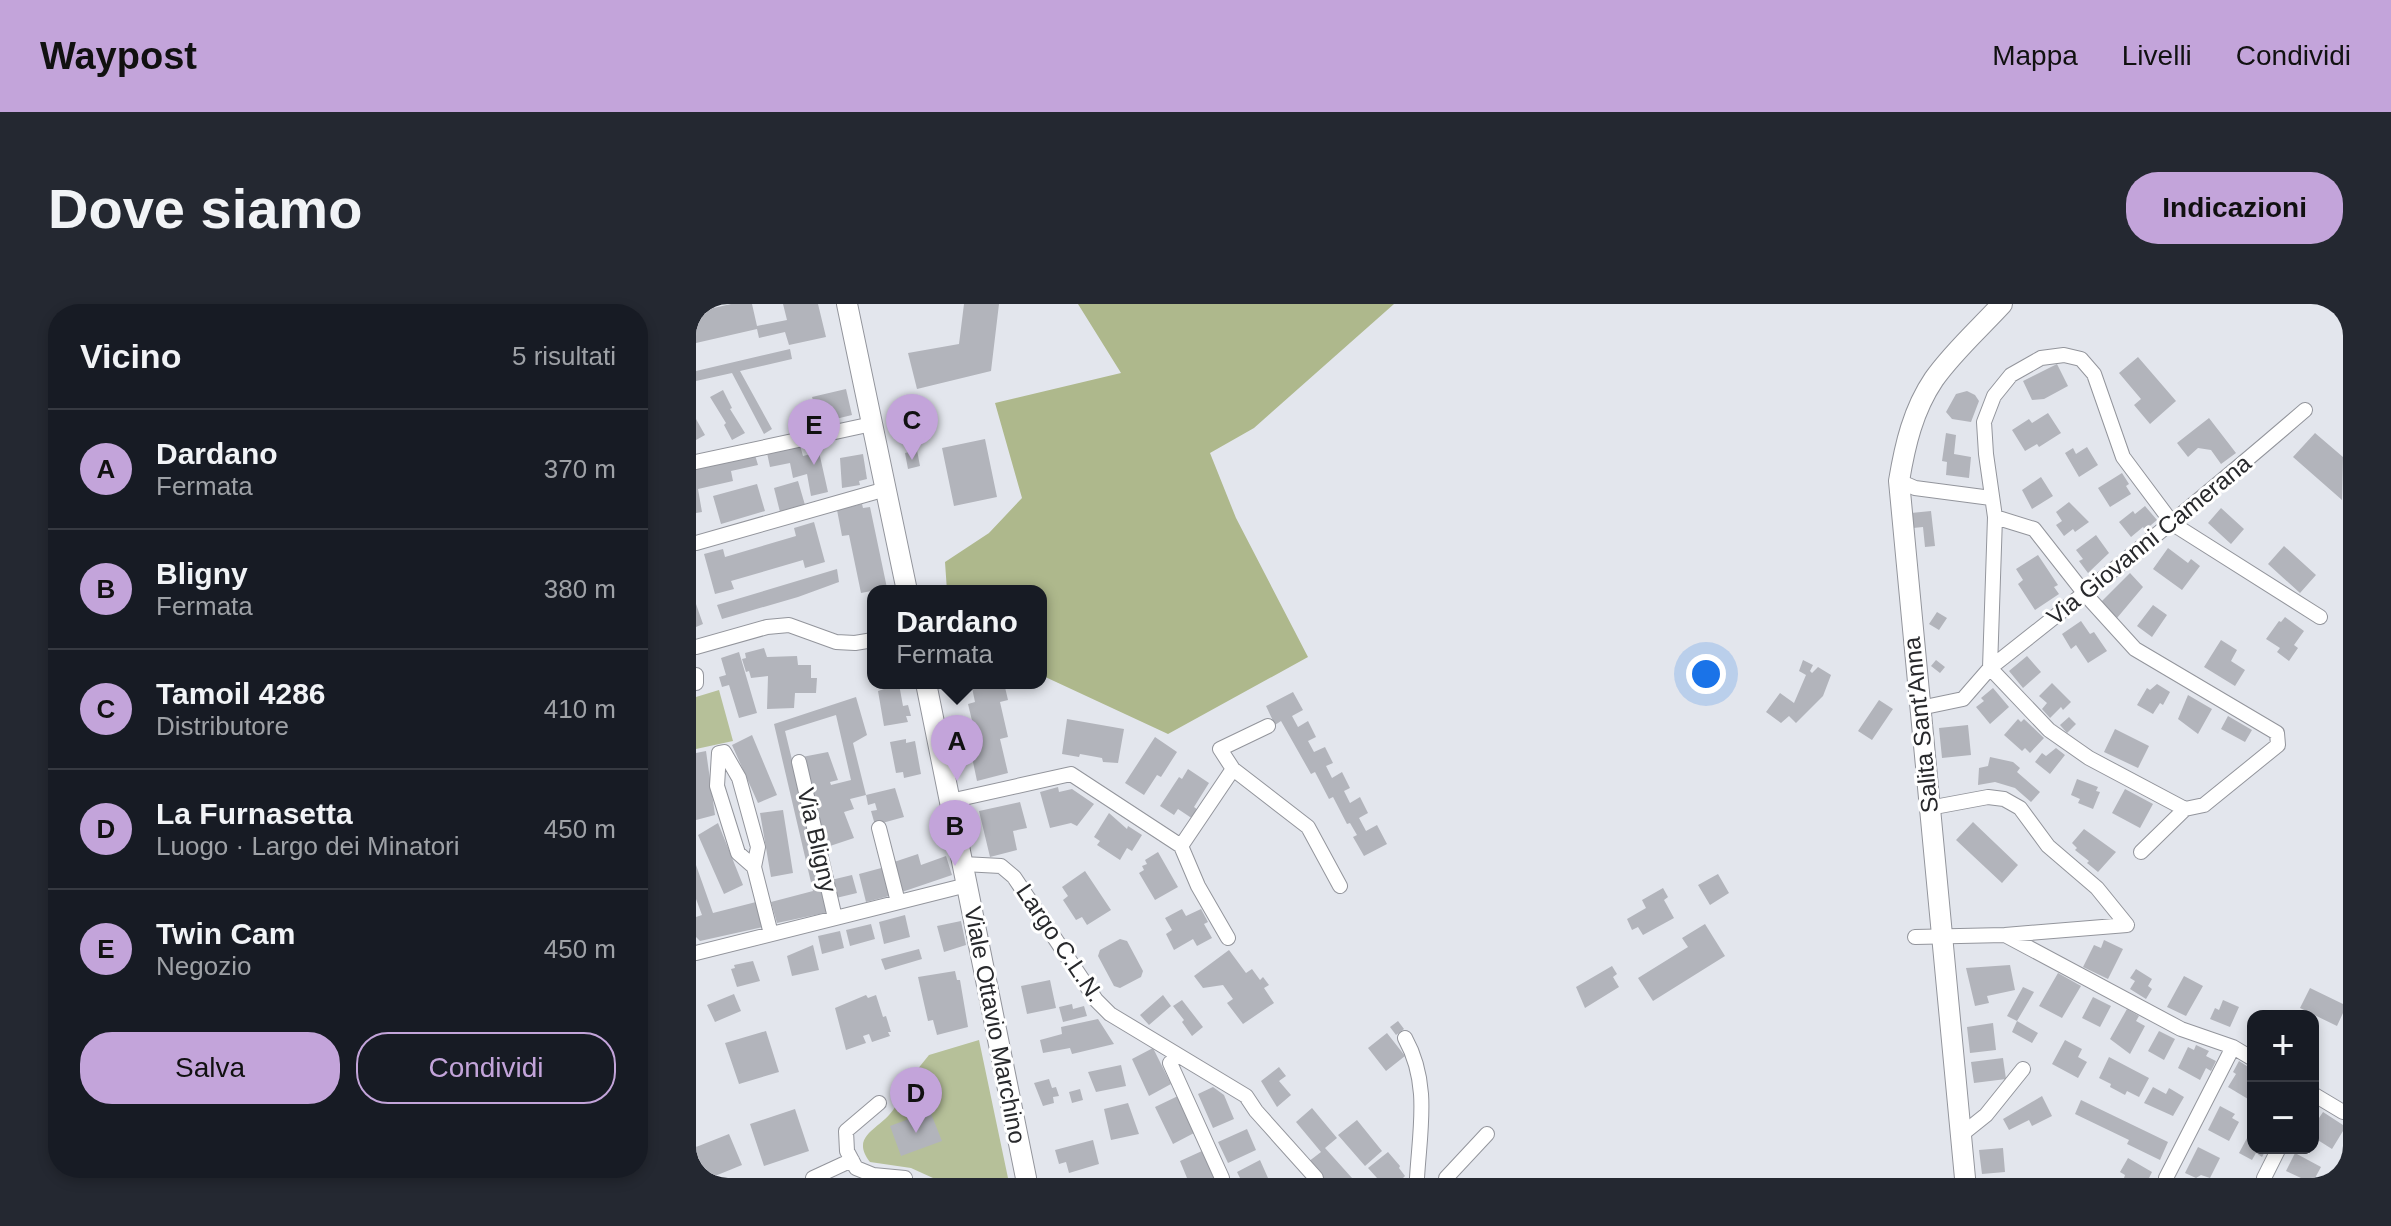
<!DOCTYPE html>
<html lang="it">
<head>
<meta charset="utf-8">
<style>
  body { margin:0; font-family:Helvetica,sans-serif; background:#242831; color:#f1f3f6 }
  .controls { position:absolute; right:24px; bottom:24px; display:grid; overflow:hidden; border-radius:16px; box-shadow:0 4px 12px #0003 }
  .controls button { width:72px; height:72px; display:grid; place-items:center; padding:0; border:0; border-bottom:2px solid #363941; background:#171b24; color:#f1f3f6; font:40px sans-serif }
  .you { position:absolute; left:1010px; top:370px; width:28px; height:28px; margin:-20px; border:6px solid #fff; border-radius:50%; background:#1a73e8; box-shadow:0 0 0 12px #1a73e833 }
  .badge { display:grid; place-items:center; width:52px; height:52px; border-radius:50%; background:#c3a4da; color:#111; font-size:26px; font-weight:700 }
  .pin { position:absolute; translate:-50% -66px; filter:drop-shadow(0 2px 4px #0008) }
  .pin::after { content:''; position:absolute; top:42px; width:28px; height:24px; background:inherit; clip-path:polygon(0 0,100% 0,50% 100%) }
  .popup { position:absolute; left:171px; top:281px; width:180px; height:104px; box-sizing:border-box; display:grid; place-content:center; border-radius:16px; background:#171b24; filter:drop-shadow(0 2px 6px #0005); font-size:26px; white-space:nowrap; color:#9ea1a6 }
  .popup b { font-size:30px; color:#f1f3f6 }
  .popup::after { content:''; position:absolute; left:50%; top:100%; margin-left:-16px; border:16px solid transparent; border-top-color:#171b24 }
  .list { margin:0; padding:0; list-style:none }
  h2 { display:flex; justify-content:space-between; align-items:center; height:104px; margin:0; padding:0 32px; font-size:34px }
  h2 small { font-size:26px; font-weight:400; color:#9ea1a6 }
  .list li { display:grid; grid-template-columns:52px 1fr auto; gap:24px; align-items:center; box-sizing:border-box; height:120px; padding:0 32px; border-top:2px solid #363941 }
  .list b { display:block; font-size:30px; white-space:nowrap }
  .list p { margin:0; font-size:26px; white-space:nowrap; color:#9ea1a6 }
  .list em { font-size:26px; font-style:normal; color:#9ea1a6 }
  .actions { display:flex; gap:16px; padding:24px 32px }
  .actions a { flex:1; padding:18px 0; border:2px solid #c3a4da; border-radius:32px; text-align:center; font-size:28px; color:#c3a4da }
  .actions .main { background:#c3a4da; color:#111 }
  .map { position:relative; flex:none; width:1647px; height:874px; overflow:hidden; border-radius:32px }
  header { display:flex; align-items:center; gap:48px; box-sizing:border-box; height:112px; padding:0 40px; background:#c3a4da; color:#111 }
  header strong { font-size:38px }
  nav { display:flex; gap:44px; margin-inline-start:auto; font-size:28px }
  .intro { display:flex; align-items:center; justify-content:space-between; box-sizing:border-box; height:192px; padding:0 48px }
  h1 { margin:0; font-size:56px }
  .button { padding:20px 36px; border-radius:32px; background:#c3a4da; color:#111; font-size:28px; font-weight:700 }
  main { display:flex; gap:48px; padding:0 48px }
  aside { flex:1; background:#171b24; border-radius:32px; box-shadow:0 4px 12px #0003 }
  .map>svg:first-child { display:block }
</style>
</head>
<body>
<header>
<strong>Waypost</strong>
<nav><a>Mappa</a><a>Livelli</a><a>Condividi</a></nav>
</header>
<div class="intro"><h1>Dove siamo</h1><a class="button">Indicazioni</a></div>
<main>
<aside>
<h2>Vicino<small>5 risultati</small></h2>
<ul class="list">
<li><span class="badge">A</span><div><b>Dardano</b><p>Fermata</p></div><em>370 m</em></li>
<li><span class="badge">B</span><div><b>Bligny</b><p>Fermata</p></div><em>380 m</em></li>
<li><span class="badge">C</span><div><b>Tamoil 4286</b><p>Distributore</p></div><em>410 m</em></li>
<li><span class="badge">D</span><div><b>La Furnasetta</b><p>Luogo · Largo dei Minatori</p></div><em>450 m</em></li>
<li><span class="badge">E</span><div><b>Twin Cam</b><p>Negozio</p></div><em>450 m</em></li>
</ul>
<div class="actions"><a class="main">Salva</a><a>Condividi</a></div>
</aside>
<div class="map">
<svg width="1647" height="874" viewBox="0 0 1647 874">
  <rect width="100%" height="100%" fill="#e3e6ed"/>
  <path fill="#b6c099" d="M23,386L37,437L0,445V393Z
    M283,736L312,874H237L215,864L174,858C151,829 191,824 201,799L200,792L233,751Z"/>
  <path fill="#aeb88c" d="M382,0H698L558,124L514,149L540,214L612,353L472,430L345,371V287H251L249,258L293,229L326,194L299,99L425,69Z"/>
  <path fill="#b2b4bb" d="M35,0H56L61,22L91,16L87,0H122L130,33L93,41L89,28L63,34L61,25L0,39V8Z
    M268,0H303L295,67L221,85L212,49L263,40Z
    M94,45L96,55L44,67L76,125L68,130L36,69L0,77V67Z
    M1442,53L1480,97L1454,120L1438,101L1445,95L1423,69Z
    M1361,60L1372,82L1348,95L1336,96L1327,77Z
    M150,85L156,111L115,121L110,98L117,96L116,93Z
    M27,86L36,104L34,105L49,129L36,136L28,121L30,119L14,93Z
    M1271,87L1279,91L1283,97L1275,118L1256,115L1250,108L1260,90Z
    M1352,109L1365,129L1343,143L1341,140L1329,147L1316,126L1333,115L1336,119Z
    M1513,114L1540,149L1525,160L1515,146L1502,144L1492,153L1481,139Z
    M0,115L9,131L0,136Z
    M1250,129L1260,131L1258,150L1275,153L1273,174L1250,171L1251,158L1246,157Z
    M1619,129L1647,153L1646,196L1597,153Z
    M289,135L301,193L258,202L246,144Z
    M104,141L107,152L123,148L132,188L115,192L111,170L97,174L94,159L74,163L71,149Z
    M1391,143L1402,161L1383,173L1369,149L1377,144L1380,150Z
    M221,146L224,162L212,165L209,149Z
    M167,150L171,175L163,177L164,181L146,184L144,154Z
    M59,151L62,161L35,167L37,177L2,185L6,208L0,209V164Z
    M1426,169L1433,180L1430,182L1435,190L1414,203L1402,184Z
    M1345,173L1357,192L1336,205L1326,186Z
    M102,177L109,201L84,208L78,184Z
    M61,180L69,207L25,220L17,192Z
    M1373,198L1393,218L1379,228L1377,225L1368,232L1360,221L1366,217L1360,208Z
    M166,200L167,204L174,203L191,284L165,289L153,231L146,232L141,206Z
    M1449,202L1461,216L1449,226L1447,223L1435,233L1423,218L1437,207L1439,210Z
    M1525,204L1548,225L1535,240L1512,219Z
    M1235,207L1239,242L1229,243L1227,223L1217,224L1215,209Z
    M118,218L129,258L109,264L107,256L35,277L38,285L19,290L8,250L27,245L29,253L100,232L98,224Z
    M1400,231L1413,249L1392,269L1383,257L1387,255L1380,246Z
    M1588,242L1620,271L1604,289L1572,260Z
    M1472,244L1492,259L1495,255L1504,262L1486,286L1457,265Z
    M1342,251L1362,281L1358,283L1363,290L1339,306L1322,280L1327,276L1320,265Z
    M141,265L143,278L102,293L26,315L21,301Z
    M1434,269L1447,283L1421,314L1405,298Z
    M0,300L7,320L0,323Z
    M1457,301L1471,311L1456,333L1441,322Z
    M1241,308L1251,314L1243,326L1233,320Z
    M1589,313L1608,327L1598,341L1602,344L1593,357L1581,348L1584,344L1570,335L1583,317L1585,318Z
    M1385,317L1394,330L1398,328L1411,347L1392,359L1380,341L1375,345L1366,330Z
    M1525,336L1541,346L1535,357L1549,366L1539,382L1508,363Z
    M68,344L71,353L101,352L102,361H115V374H121L120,389H99L98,404L71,405L72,372L55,374L53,367L50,368L46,355L50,354L49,349Z
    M43,348L61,409L43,414L33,381L26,383L23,373L30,371L25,354Z
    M1331,352L1345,368L1327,384L1313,367Z
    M1107,356L1117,361L1114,367L1116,369L1122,363L1135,371L1127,392L1100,419L1093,412L1085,419L1070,408L1084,389L1098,399L1110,371L1103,367Z
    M1240,356L1249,363L1244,369L1235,362Z
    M275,379H308L312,396L304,398L312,433L304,435L312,469L281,477L273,439L281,437L272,400L279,398Z
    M1356,379L1375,398L1367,406L1365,403L1354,414L1346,405L1351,399L1343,392Z
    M203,380L207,402L212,401L215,412H210L212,418L188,422L182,387Z
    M1461,380L1474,388L1467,401L1464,399L1457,410L1441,401L1451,384L1454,386Z
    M1297,384L1313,403L1294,420L1280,403L1288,397L1285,394Z
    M597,388L607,406L596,412L602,423L612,417L620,433L612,437L618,448L629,443L637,459L630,462L636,474L646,468L654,484L648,487L654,499L664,493L672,509L663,514L670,527L681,521L691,540L668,552L657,533L661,531L654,519L651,520L637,493L633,495L619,468L615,470L585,417L579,421L570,402Z
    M1492,391L1516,405L1502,430L1482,415Z
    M160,393L171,431L157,439L170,491L154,495L158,505L148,508L158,534L128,544L106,453L132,448L142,476L134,478L135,481L155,476L140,411L89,427L133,608L81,619L75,598L117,587L78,420Z
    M1183,396L1197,405L1176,436L1162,427Z
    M1532,412L1556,426L1549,438L1525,425Z
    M1373,413L1380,420L1371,429L1364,421Z
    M371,415L428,425L422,459L407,458L406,454L384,450L383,453L366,450Z
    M1322,415L1325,418L1328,415L1348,434L1334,449L1329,444L1326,447L1308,431Z
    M1272,421L1275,451L1246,454L1243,424Z
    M1419,425L1453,442L1442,464L1408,448Z
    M56,431L81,491L62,499L36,441Z
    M459,433L481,448L465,473L461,471L448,491L429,479Z
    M210,435V439L219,437L225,470L208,474L207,468L200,469L194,438Z
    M1360,444L1369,451L1354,470L1339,458L1346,449L1350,452Z
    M10,447L19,511L0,516V449Z
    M1294,453L1317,458L1324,464L1321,468L1344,488L1335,498L1319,484L1299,478L1282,481L1283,464L1292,462Z
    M492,465L513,479L498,503L502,506L497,515L482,505L478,511L464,502L483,473L486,475Z
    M1381,475L1402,483L1400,487L1404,488L1397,505L1382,499L1384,495L1375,491Z
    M362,483L363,488L376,485L398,500L381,522L375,519L354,524L344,488Z
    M199,484L208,513L179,521L175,507L181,506L179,499L172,501L170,491Z
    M1429,485L1457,500L1444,524L1416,509Z
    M324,498L331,524L317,527L321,546L294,553L283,507Z
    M87,506L97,569L75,573L64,509Z
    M413,509L431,525L432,522L446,531L436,547L431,544L424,556L401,541L404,537L398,533Z
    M1277,518L1322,561L1306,579L1260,536Z
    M22,519L47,581L28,590L2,531Z
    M1388,525L1420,548L1402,568L1391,559L1393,557L1379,546L1381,544L1376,539Z
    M462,548L482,583L459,596L443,569L448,566L446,562L451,560L449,556Z
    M222,550L225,561L250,552L256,571L203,589L195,559Z
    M0,561L17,609L60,598L67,623L4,637L0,633V613L6,611L0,595Z
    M189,563L197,591L170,598L163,570Z
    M389,567L415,606L391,621L386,613L380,616L367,596L372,592L366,583Z
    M1022,570L1033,589L1014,601L1002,581Z
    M156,571L161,589L140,594L135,576Z
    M967,584L972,593L968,596L978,614L947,631L942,623L936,626L931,615L950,604L946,596Z
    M486,605L490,612L505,605L512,618L508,620L516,634L501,642L497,635L478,646L470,630L476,626L469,614Z
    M209,611L214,633L188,640L183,618Z
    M265,617L270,641L248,648L241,622Z
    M175,620L179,635L154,642L150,626Z
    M1009,620L1029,652L957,697L942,674L992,643L986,634Z
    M144,627L148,644L126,650L122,632Z
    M424,635L431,637L447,667L445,673L424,684L418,682L402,652L404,646Z
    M1408,636L1427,645L1412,675L1387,663L1398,641L1405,644Z
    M117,641L123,666L96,672L91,652Z
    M223,645L226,655L189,666L185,655Z
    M533,646L550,669L556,665L564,676L567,673L573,681L568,684L578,699L547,720L531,699L537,695L527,681L507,684L498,672Z
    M57,657L64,677L41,683L35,665L39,664L38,661Z
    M1314,661L1319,686L1291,692L1293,699L1279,702L1270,664Z
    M916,662L921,670L917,673L923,683L889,704L880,683Z
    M1440,665L1456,675L1452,682L1456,685L1450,695L1434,685L1439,677L1434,674Z
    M259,667L261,676H264L272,723L241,731L237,716L232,717L222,673Z
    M1362,669L1385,682L1366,714L1343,702Z
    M1488,672L1507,682L1490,712L1471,703Z
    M354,676L360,704L331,710L325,682Z
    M1327,683L1338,688L1321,717L1311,712Z
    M1614,684L1647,700V709L1641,722L1604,704Z
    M38,690L45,707L19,718L11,701Z
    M170,691L172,694L180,691L187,713L190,712L195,728H192L194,732L176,738L173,730L167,732L170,739L150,746L139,704Z
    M467,691L475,702L453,721L444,711Z
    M1397,693L1415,702L1404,723L1386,714Z
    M486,696L507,723L496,732L486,718L488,716L477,702Z
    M1527,696L1543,703L1534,723L1514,715L1519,704L1523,706Z
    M376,700L377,705L388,702L391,712L367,718L363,703Z
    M1431,705L1443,712L1440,717L1449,722L1434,750L1414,735Z
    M402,715L418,740L376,750L374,744L347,749L344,736L366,730L365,723Z
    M702,717L708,725L700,731L694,723Z
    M1321,717L1342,729L1336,739L1316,728Z
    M1297,719L1300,746L1274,749L1271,723Z
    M70,727L83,768L43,780L29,739Z
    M1463,727L1479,735L1468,756L1452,747Z
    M691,729L709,752L690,767L672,744Z
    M1369,736L1386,745L1382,753L1391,758L1382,774L1356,760Z
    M1500,741L1513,747L1510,752L1520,757L1515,767L1510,764L1504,776L1482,764L1492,743L1498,746Z
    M457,744L475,780L453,792L436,755Z
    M1413,753L1453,774L1443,793L1431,787L1429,791L1414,783L1415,780L1403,774Z
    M1307,754L1310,775L1278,779L1275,758Z
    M1543,757L1557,766V787L1552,795L1532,783L1540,770L1537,768Z
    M425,761L430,782L400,788L392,768Z
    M583,763L590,772L583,777L595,791L581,803L565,777Z
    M353,775L356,784L360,783L363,792L357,793L358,799L347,802L338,779Z
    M517,783L528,791L538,815L517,824L502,790Z
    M1457,783L1470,790L1473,784L1488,793L1477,812L1448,799Z
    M384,785L387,796L376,799L373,788Z
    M482,792L498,829L477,840L459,803Z
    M1346,792L1356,812L1336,822L1333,816L1313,826L1307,815Z
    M1385,796L1472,838L1464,856L1431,840L1433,836L1379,810Z
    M432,799L443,830L415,836L408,805Z
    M1524,802L1539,810L1536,814L1543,818L1533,837L1512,826Z
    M616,804L641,834L629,844L656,874H626L612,858L625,848L600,818Z
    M99,805L113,847L68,862L54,820Z
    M234,807L246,837L205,852L194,822Z
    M1627,808L1647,821V827L1636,845L1617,833V823Z
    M661,816L686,847L669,862L642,831Z
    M1557,823V844H1571L1566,853L1560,849L1556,856L1543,849Z
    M551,825L560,846L532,859L522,838Z
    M33,830L46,861L14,874H0V843Z
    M397,836L403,860L373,869L370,858L363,860L359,846Z
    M1502,843L1524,854L1514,874L1505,871L1500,874L1489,869Z
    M1307,844L1309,868L1286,870L1283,846Z
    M506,847L518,874H491L484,857Z
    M692,848L704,862L703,864L709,872L707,874H681L672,864Z
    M1599,849L1625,863L1619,874H1605L1590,867Z
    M1432,854L1456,868L1453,874H1428L1429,871L1424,868Z
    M564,856L572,874H544L541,868Z"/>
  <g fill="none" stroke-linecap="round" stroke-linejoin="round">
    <defs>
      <path id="street" d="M0,158L176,120
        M1203,177L1219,184L1295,194
        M1299,213L1338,225L1389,290L1439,345L1581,429L1582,441L1508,501L1489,505L1393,454L1353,426L1294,364C1401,280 1506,195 1609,106
        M0,239L190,185
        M0,343L71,323L93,321L140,338L159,339L177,336
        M0,371V379
        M1224,404L1267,395L1294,364L1299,213L1290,150L1288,118L1298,92L1315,71L1345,54L1368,51L1385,55L1398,70L1427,153L1477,220L1624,313
        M572,422L524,445L537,465L612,523L644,582
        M103,458L139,614
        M254,497L375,470L485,542L502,582L532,634
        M1233,504L1292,493L1308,495L1324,504L1352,542L1401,584L1431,621
        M183,524L202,598
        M485,542L537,465
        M1445,548L1489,505
        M267,560L305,562L318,573L400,696L414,710L550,792L560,807L620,874
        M58,563L42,549L21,482L23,449L28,448L43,474L62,543L58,563L75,630
        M1309,631L1485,725L1537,743L1557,755
        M1219,633L1309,631L1431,621
        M0,649L271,581
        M709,734C734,779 724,824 721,874
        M474,759L526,874
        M1617,790L1647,808
        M183,799L150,827L151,847L160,864L177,871L209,874
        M1265,831L1290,811L1327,765
        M117,874L156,856
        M750,874L791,830
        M1470,874L1537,743
        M1568,874L1583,844"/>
      <path id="secondary" d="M151,0L211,287
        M230,379L330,874
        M1269,874L1203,177C1209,141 1217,106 1238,75C1257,48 1284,24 1306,0"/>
    </defs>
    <use href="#street" stroke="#93959c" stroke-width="16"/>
    <use href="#secondary" stroke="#93959c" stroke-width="22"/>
    <use href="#street" stroke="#fff" stroke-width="14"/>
    <use href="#secondary" stroke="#fff" stroke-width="20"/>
  </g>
  <g text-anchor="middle" stroke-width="6" stroke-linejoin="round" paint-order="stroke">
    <g font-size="24" fill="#28292c" stroke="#fff">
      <text transform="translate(1453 236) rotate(-39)" y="8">Via Giovanni Camerana</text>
      <text transform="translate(1225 421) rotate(-96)" y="8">Salita Sant'Anna</text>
      <text transform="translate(121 536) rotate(77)" y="8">Via Bligny</text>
      <text transform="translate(364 639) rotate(56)" y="8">Largo C.L.N.</text>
      <text transform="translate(299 721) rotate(79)" y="8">Viale Ottavio Marchino</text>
    </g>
  </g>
</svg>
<div class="controls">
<button>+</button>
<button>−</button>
</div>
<div class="you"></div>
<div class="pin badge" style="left:261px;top:477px">A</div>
<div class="popup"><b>Dardano</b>Fermata</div>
<div class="pin badge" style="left:259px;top:562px">B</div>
<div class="pin badge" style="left:216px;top:156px">C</div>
<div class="pin badge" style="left:220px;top:829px">D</div>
<div class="pin badge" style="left:118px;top:161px">E</div>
</div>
</main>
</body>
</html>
